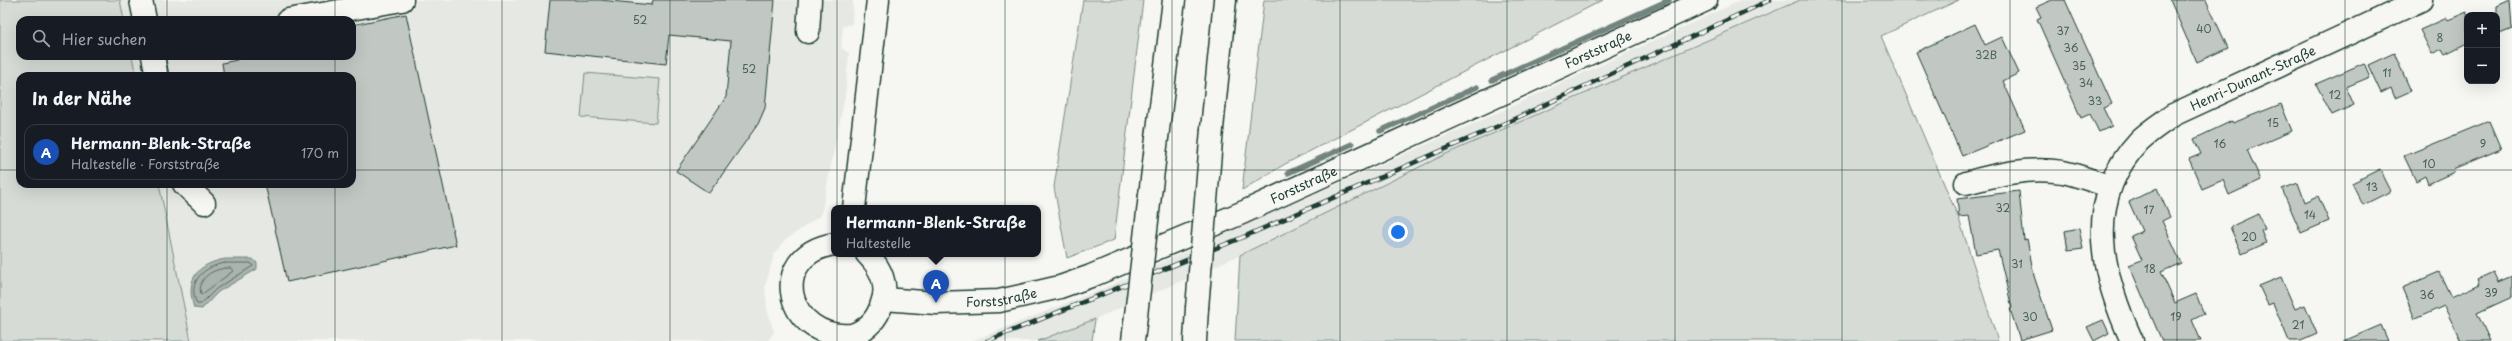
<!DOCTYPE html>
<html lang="de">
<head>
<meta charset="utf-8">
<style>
  body { margin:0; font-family:"Playpen Sans",sans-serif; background:#242831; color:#f1f3f6 }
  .controls { position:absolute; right:12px; top:12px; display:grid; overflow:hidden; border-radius:8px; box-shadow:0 4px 16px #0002 }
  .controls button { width:36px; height:36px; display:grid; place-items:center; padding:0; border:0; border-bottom:1px solid #363941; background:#171b24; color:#f1f3f6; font:20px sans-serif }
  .you { position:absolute; left:1398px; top:232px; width:14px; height:14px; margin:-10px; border:3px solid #fff; border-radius:50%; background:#1a73e8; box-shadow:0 0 0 6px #1a73e833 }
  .badge { display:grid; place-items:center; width:26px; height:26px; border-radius:50%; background:#db2777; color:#fff; font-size:13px; font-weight:700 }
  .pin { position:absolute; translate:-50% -33px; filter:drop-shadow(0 1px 2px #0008) }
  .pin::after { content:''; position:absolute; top:21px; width:14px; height:12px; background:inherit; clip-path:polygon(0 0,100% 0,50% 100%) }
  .popup { position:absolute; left:831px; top:205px; width:210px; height:52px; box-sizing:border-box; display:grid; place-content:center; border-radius:8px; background:#171b24; filter:drop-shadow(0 1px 3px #0005); font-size:13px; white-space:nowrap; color:#9ea1a6 }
  .popup b { font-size:15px; color:#f1f3f6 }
  .popup::after { content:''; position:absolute; left:50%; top:100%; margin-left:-8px; border:8px solid transparent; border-top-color:#171b24 }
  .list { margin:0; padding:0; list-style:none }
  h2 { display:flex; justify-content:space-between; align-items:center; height:52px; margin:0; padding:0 16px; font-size:17px }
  h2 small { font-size:13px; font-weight:400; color:#9ea1a6 }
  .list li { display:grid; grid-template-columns:26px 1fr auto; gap:12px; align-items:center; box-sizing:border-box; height:56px; margin:0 8px 8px; padding:0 8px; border:1px solid #363941; border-radius:12px }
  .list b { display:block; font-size:15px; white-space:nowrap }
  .list p { margin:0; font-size:13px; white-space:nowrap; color:#9ea1a6 }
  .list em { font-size:13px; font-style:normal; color:#9ea1a6 }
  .icon { flex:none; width:22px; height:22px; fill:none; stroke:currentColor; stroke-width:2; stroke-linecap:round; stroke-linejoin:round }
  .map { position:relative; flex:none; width:2512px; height:341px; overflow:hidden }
  .search { position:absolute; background:#171b24; box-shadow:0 4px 16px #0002; left:16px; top:16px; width:340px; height:44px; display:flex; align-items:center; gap:10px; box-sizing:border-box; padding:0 14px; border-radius:12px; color:#9ea1a6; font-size:15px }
  .panel { position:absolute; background:#171b24; box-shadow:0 4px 16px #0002; left:16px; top:72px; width:340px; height:116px; border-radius:12px }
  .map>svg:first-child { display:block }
</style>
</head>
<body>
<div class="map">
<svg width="2512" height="341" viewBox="0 0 2512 341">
  <rect width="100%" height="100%" fill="#f6f6f2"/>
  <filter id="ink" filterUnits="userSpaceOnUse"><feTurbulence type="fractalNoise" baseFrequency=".025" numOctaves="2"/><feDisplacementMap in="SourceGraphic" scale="8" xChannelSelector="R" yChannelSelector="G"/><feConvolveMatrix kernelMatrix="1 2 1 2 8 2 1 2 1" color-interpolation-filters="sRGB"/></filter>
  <g filter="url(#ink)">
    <path fill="#e6e8e4" d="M120,0H853L852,24L843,26L841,48L849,53L845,96L821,215L784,241L774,254L765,287L767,309L774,332L768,341H191L159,184H352V76H136L132,56H352V20H124Z
      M1742,0H1800L1446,154L1240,255L1095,319L1038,341H972L1099,290L1484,119Z"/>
    <path fill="#d6dbd6" stroke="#7a8c85" d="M0,0H120L124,20H20V56H132L136,76H20V184H159L191,341H0Z
      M1083,0H1143L1114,240L1067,258L1054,187Z
      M1264,0H1603L1285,164L1242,190Z
      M1800,0H1959L1881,36L1959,219L1998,341H1235L1240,255L1446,154Z
      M585,73L660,79L656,123L581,117Z
      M1095,319L1092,341H1038Z"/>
    <path fill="#aab3ae" stroke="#72847d" d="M225,259H253L257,263V269L218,292L202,309L194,308C185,279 197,264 225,259Z"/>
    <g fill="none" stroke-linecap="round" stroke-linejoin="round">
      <path stroke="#576c65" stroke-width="1" d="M225,263H251L253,266L216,289L201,304H197C186,281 205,266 225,263Z
        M226,268H231L233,271L201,295C197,278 211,270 226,268Z"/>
      <path stroke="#72847d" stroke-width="5.5" d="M1492,80L1669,0
        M1380,131L1477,87
        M1288,173L1352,144"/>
    </g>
    <path fill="#c1c8c3" stroke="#1f3d34" d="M550,0H600L652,5L653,0H775L765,108L758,124L709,193L676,171L726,97L731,41L669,35L666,64L545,51Z
      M2052,0H2065L2112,104L2103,108L2112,126L2099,132L2090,114L2081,118L2037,19L2041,17L2036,7Z
      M2170,0H2206L2228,48L2197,62Z
      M2510,0L2512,29L2497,35V6Z
      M2467,12V43L2445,54L2442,49L2432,54L2420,30L2447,18L2448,20Z
      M406,14L456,245L287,282L265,184H352V76H224L222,63L237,60V56H352V25Z
      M1975,24L1985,45L2002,37L2019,73L2003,81L2025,130L1962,156L1916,52Z
      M2394,53L2411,91L2395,98L2391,88L2381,93L2368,65Z
      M2364,63L2370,77L2346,87L2354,105L2332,115L2316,84Z
      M2281,104L2292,131L2247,150L2261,180L2229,195L2223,180L2202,189L2189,159L2201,154L2194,139L2232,121L2233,123Z
      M2489,121L2501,149L2453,169L2454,172L2428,184L2425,176L2416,181L2404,156Z
      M2380,169L2391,191L2363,205L2352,183Z
      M2298,183L2305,202L2318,196L2329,221L2301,233L2282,189Z
      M2157,188L2170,217L2162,221L2181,263L2161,272L2175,303L2196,294L2204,314L2192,320L2201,341H2162L2129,265L2142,260L2131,236L2142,231L2129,202Z
      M2019,191L2024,240L2027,239L2034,276L2052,330L2020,340L2010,309L2012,308L1998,250L1976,254L1969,216L1959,217L1957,199Z
      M2258,214L2265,229L2261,231L2266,243L2242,254L2230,227Z
      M2079,228L2083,249L2068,251L2065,231Z
      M2439,272L2451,297L2480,284L2478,279L2493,272L2498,282L2512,276V297L2477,313L2490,341H2461L2444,306L2415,319L2402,288Z
      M2281,277L2295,309L2305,305L2317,334L2301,341H2289L2273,303L2268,305L2259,286Z
      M2103,320L2109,333L2094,341L2087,327Z
      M2381,325L2388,341H2344Z"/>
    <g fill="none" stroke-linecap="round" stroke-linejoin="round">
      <defs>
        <g id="minor">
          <path d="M141,0L145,20"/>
          <path d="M288,20L402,0"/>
          <path d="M808,32L810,0"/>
          <path d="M153,56L157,76"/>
          <path d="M1966,183C1998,174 2029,167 2063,172C2078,175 2094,182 2110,186"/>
          <path d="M184,184L204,203"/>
          <path d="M854,208L878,0"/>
          <path id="s1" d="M2132,341C2101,273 2083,201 2139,141C2149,131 2162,123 2173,115L2421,0"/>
        </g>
        <g id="major">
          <path d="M834,244C765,256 787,341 852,335C867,330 878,318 882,303C889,285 880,267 867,254"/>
          <path id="s2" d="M884,299L936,303L999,301L1060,287L1091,276L1244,212L1706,0"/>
        </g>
        <path id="highway" d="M1212,129L1225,0
          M1150,195L1174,0
          M1195,341L1197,308"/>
      </defs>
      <use href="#minor" stroke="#1f3d34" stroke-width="25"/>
      <use href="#major" stroke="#1f3d34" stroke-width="25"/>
      <use href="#highway" stroke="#1f3d34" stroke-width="25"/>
      <use href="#minor" stroke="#f6f6f2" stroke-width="22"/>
      <use href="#major" stroke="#f6f6f2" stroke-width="22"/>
      <use href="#highway" stroke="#f6f6f2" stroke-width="22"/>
      <defs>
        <path id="rail" d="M987,341L1241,238L1512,120L1770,0"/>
      </defs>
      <use href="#rail" stroke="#1f3d34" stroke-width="4.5"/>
      <use href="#rail" stroke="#f6f6f2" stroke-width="3" stroke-dasharray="9" stroke-linecap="butt"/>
      <defs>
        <path id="highway-bridge" d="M1197,308L1212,129
          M1133,341L1150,195"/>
      </defs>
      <use href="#highway-bridge" stroke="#1f3d34" stroke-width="25" stroke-linecap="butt"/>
      <use href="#highway-bridge" stroke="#f6f6f2" stroke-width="22"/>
    </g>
  </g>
  <path fill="none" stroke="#1f3d34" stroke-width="1" stroke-opacity="0.55" d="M167,0V20M335,0V20M502,0V341M670,0V341M837,0V341M1005,0V341M1172,0V341M1340,0V341M1507,0V341M1675,0V341M1842,0V341M2010,0V341M2177,0V341M2345,0V341M167,56V76M335,56V76M0,170H20M352,170H2512M167,184V341M335,184V341"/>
  <g text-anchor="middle" stroke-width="3" stroke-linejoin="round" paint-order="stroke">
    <g font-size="11" fill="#486058">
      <text x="640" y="24">52</text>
      <text x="2204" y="33">40</text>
      <text x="2063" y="35">37</text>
      <text x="2440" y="42">8</text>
      <text x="2071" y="52">36</text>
      <text x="1986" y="59">32B</text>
      <text x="2079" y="70">35</text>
      <text x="749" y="73">52</text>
      <text x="2387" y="77">11</text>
      <text x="2086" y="87">34</text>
      <text x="2335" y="99">12</text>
      <text x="2095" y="105">33</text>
      <text x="2273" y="127">15</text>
      <text x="2220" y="148">16</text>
      <text x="2483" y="148">9</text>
      <text x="2429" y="168">10</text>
      <text x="2372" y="191">13</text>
      <text x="2003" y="212">32</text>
      <text x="2149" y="214">17</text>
      <text x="2310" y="219">14</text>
      <text x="2249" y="241">20</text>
      <text x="2017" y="268">31</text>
      <text x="2150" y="273">18</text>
      <text x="2491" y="297">39</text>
      <text x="2427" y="299">36</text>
      <text x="2030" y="321">30</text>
      <text x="2176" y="321">19</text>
      <text x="2298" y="329">21</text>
    </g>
    <g font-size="13" fill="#1f3d34" stroke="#f6f6f2">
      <text dy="5" stroke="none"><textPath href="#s2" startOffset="766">Forststraße</textPath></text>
      <text dy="5" stroke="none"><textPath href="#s1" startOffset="345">Henri-Dunant-Straße</textPath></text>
      <text dy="5" stroke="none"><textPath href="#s2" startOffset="442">Forststraße</textPath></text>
      <text dy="5" stroke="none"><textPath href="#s2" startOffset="118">Forststraße</textPath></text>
    </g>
  </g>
</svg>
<div class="controls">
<button>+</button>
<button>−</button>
</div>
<div class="you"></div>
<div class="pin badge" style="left:936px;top:303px;background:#1a4fb4">A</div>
<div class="popup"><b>Hermann-Blenk-Straße</b>Haltestelle</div>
<div class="search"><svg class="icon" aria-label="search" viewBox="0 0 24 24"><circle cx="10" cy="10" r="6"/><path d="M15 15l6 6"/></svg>Hier suchen</div>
<section class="panel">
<h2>In der Nähe<small></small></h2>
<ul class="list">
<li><span class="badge" style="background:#1a4fb4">A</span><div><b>Hermann-Blenk-Straße</b><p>Haltestelle · Forststraße</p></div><em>170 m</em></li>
</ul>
</section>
</div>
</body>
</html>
